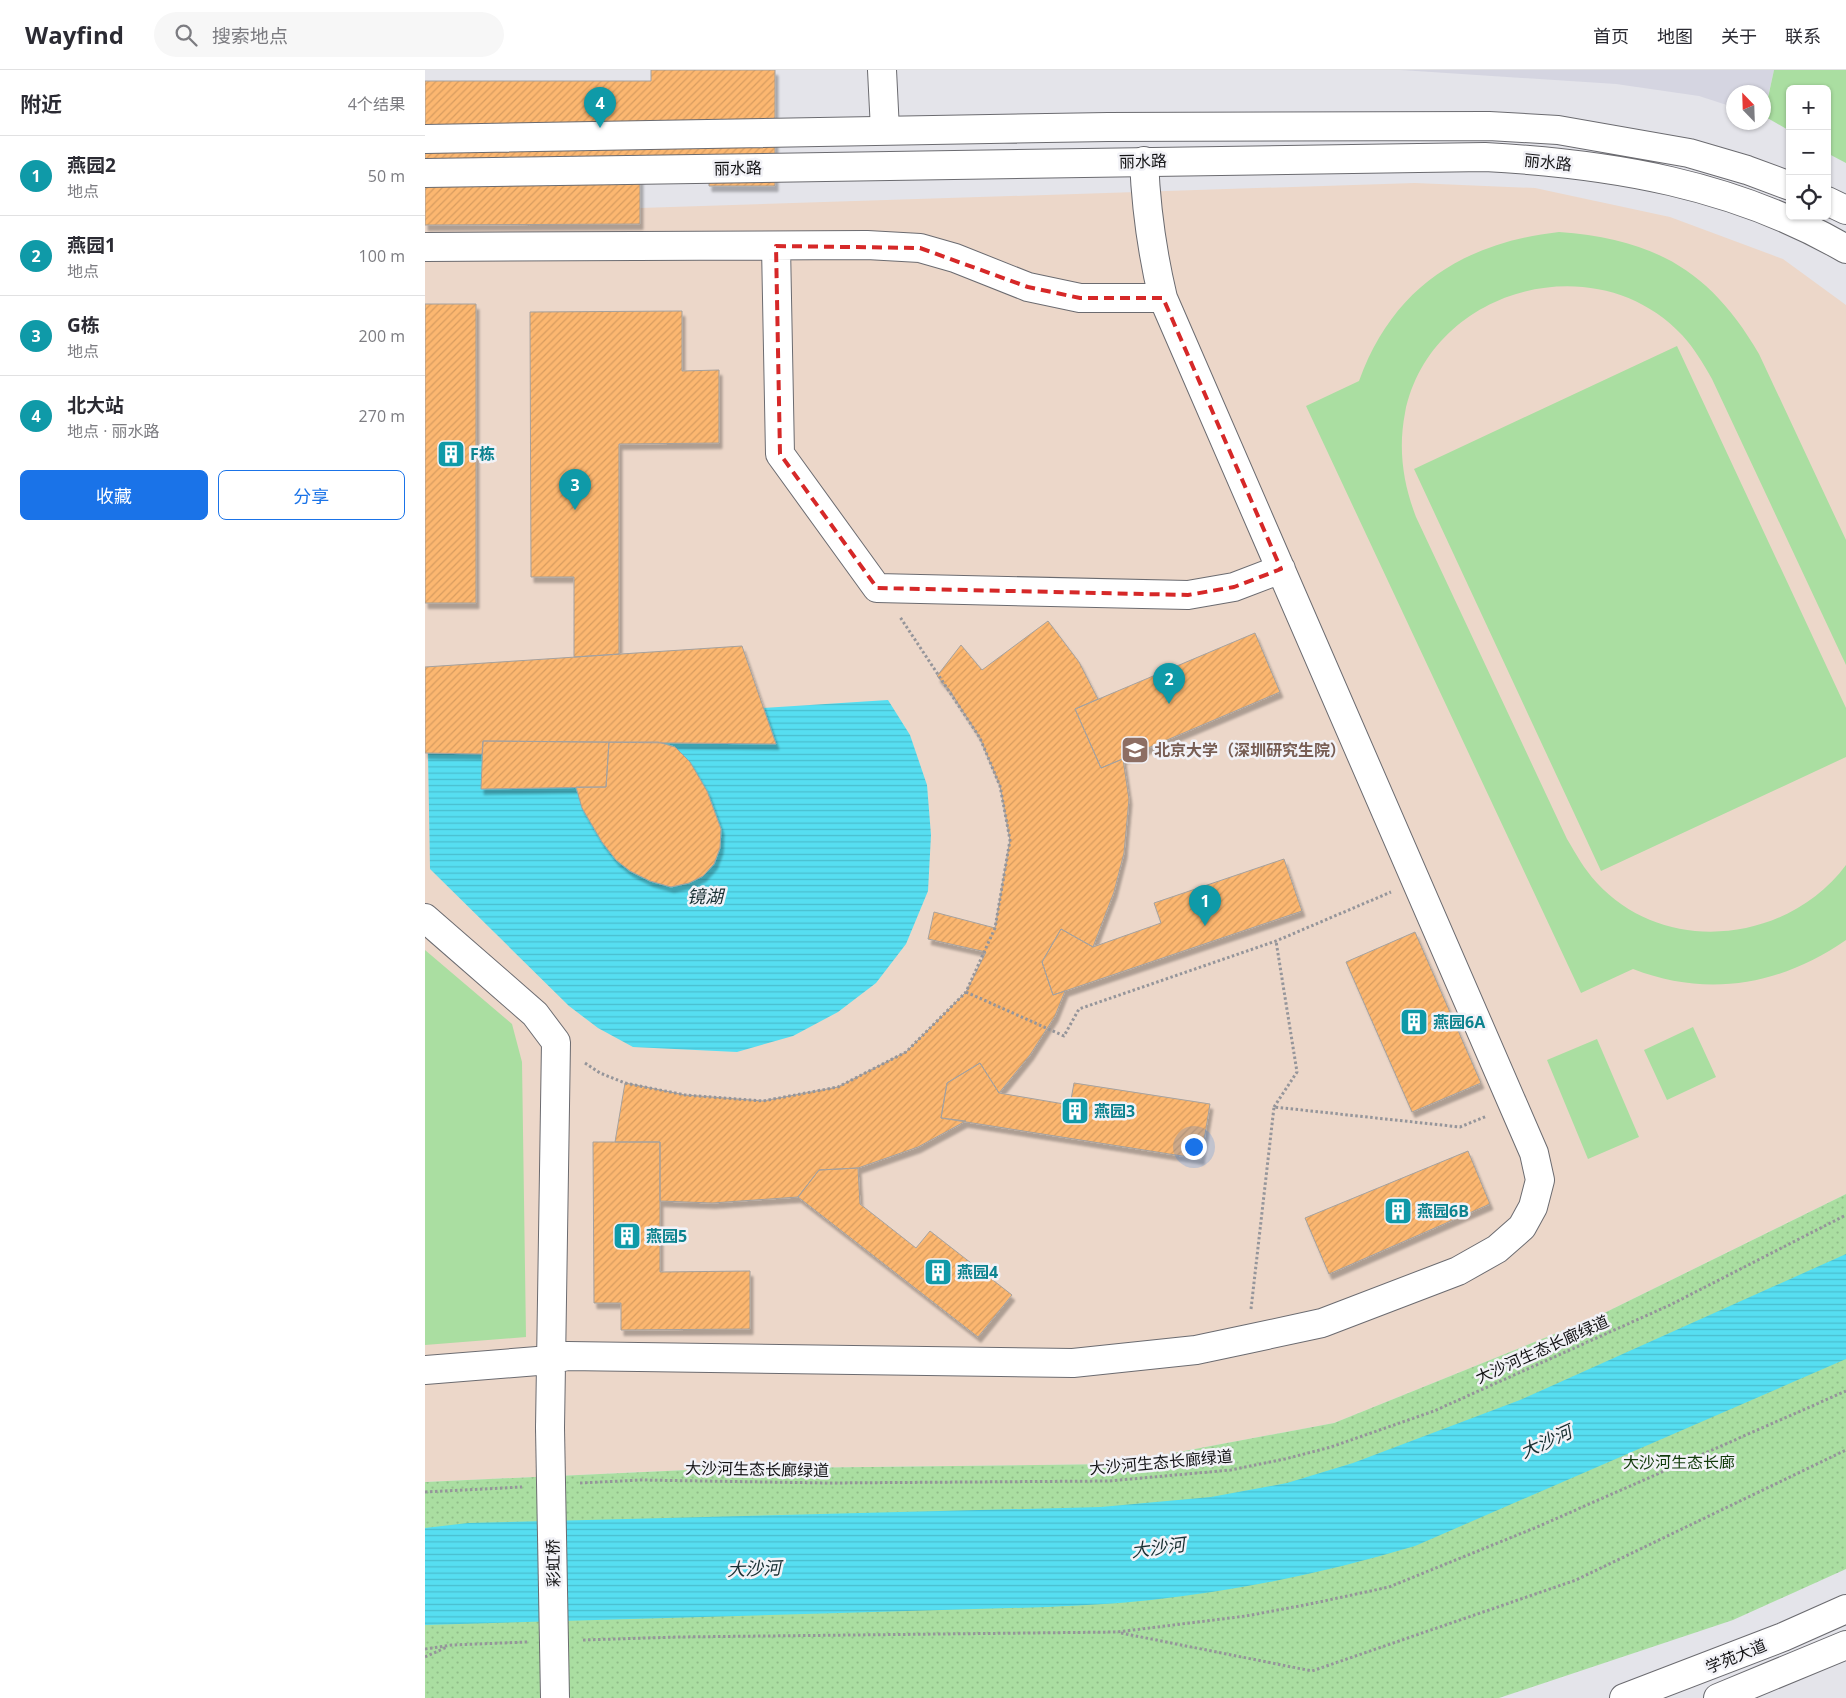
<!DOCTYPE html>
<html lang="zh">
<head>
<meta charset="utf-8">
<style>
  body { margin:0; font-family:"Open Sans","Noto Sans SC",sans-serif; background:#f7f7f7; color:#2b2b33 }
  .controls { position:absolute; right:15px; top:15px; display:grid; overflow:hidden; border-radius:8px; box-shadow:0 1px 4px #0004 }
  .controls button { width:45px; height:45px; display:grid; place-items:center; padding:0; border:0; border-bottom:1px solid #e1e1e2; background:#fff; color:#2b2b33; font:25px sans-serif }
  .compass { position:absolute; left:1301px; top:15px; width:45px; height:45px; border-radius:50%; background:#fff; box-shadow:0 1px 4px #0004; rotate:337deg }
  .you { position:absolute; left:768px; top:1076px; width:18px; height:18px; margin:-12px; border:4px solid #fff; border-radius:50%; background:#1a73e8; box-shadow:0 0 0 8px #1a73e833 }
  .badge { display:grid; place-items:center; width:32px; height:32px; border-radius:50%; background:#1a73e8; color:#fff; font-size:16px; font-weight:700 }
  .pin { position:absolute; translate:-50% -41px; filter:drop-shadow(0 1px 2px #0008) }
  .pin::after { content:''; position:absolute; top:26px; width:18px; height:15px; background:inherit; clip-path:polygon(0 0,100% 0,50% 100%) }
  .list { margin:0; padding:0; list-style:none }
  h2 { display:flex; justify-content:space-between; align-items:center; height:65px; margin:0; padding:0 20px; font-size:21px }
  h2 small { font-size:16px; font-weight:400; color:#7c7c81 }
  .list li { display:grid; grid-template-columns:32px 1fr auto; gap:15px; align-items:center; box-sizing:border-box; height:80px; padding:0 20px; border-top:1px solid #e1e1e2 }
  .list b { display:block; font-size:19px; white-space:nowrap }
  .list p { margin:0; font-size:16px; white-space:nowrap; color:#7c7c81 }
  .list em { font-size:16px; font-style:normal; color:#7c7c81 }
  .actions { display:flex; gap:10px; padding:15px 20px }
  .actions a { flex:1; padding:11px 0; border:1px solid #1a73e8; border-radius:8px; text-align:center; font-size:18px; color:#1a73e8 }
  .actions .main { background:#1a73e8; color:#fff }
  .icon { flex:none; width:28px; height:28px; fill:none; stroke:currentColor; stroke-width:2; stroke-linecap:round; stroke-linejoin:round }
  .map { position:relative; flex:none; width:1421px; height:1628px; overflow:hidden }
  header { display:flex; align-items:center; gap:30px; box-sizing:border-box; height:70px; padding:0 25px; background:#fff; border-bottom:1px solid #e1e1e2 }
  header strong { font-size:24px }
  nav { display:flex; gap:28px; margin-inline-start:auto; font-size:18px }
  .search { width:350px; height:45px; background:#f7f7f7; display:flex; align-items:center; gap:12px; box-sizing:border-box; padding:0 18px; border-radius:28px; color:#7c7c81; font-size:19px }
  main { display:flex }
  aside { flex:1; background:#fff }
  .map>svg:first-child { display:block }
</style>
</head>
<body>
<header>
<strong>Wayfind</strong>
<div class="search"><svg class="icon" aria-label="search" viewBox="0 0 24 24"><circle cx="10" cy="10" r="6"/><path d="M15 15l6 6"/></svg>搜索地点</div>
<nav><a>首页</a><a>地图</a><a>关于</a><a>联系</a></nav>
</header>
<main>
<aside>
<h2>附近<small>4个结果</small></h2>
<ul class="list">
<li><span class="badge" style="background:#0f9aa8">1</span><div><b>燕园2</b><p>地点</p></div><em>50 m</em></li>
<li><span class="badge" style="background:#0f9aa8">2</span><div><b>燕园1</b><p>地点</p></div><em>100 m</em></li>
<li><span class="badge" style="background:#0f9aa8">3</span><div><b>G栋</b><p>地点</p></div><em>200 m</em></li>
<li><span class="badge" style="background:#0f9aa8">4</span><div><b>北大站</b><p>地点 · 丽水路</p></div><em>270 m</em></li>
</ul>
<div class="actions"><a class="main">收藏</a><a>分享</a></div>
</aside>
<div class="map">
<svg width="1421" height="1628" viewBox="0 0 1421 1628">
  <defs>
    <pattern id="park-dots" width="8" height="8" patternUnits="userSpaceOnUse" patternTransform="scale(1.25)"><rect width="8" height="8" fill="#aadea1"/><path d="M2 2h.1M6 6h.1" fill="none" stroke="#91be8a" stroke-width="1.8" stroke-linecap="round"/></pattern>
    <pattern id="water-rules" width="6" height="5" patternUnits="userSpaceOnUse" patternTransform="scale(1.25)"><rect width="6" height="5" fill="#56def1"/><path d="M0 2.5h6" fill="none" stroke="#4abece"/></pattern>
    <pattern id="building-hatch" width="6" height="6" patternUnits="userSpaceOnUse" patternTransform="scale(1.25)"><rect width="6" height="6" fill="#fcb770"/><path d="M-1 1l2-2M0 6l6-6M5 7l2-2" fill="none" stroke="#d79c60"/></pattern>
    <filter id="shadow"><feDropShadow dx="3" dy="5.5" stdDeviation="1" flood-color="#0004"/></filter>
  </defs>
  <rect width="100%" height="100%" fill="#e4e4ea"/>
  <path fill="#d5d5e1" d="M976,0H1349L1339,44L1338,22H1308V37L1274,26L1191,14Z"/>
  <path fill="#ecd7c9" d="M990,113L1110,118L1245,147L1358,189L1421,235V1124L1169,1248L909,1353L690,1394L284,1399L0,1412V145Z"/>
  <path fill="#aadea1" d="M1349,0H1421V93L1402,83V19H1365V61L1339,46Z
    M1134,162C1230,169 1286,201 1334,284L1421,470V595L1287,309C1278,293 1269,278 1257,265C1171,173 1005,218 980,343C973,379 978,413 991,447L1142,769C1151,784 1159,799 1172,813C1240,887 1363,873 1421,795V870C1356,915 1283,928 1208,899L1156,923L881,336L934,311C968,217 1038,173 1134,162Z
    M1252,276L1421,638V687L1176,801L989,399Z
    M0,880L87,954L97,992L101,1267L0,1275Z
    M1268,957L1291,1007L1242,1030L1219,980Z
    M1172,969L1214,1067L1163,1089L1122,990Z"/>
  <path fill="url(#park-dots)" d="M1421,1124V1499L1308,1550L1074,1628H0V1412L284,1399L690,1394L909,1353L1169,1248Z"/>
  <path fill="url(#water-rules)" d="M463,630L485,665L502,715L506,765L503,821L481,874L451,913L413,942L368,966L312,982L208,977L173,958L144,936L5,799L3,683L57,684L58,671L351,674L338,638Z
    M1421,1184V1289L990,1476C904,1502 816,1520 726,1530C692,1534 657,1535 623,1537L0,1555V1458L43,1453L676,1437L786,1427L862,1413L928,1393L1095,1330Z"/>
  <path fill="url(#building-hatch)" stroke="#a5a19e" filter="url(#shadow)" d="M226,0H350V116H284V105H215V154L0,155V11H226Z
    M0,234H51V533H0Z
    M257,241V301L294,300V373L194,374V584L149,587V507H106L105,242Z
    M623,551L654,592L673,629L650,639L676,698L698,689L704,729L699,783L689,822L668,877L636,859L617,892L628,925L640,921L630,946L605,985L574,1023L555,993L522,1013L516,1048L541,1051L493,1077L433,1098L394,1100L373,1127L287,1133L235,1131V1072H190L200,1013L260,1025L338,1031L413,1017L481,982L541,922L561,882L503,869L509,842L570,858L585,770L575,716L555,668L525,621L512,606L536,575L557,600Z
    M830,563L855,622L676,698L650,639Z
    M317,576L351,674L58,671L57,684L0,683V597Z
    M58,671L184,672L181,717L56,719Z
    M184,672H233L250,677L265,692L282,721L296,759L295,778L289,794L278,806L264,813L246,817L225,811L205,801L191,790L177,772L157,738L151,717H181Z
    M859,789L877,841L628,925L617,892L636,859L668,877L736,853L729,833Z
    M990,862L1056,1013L987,1042L921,892Z
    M555,993L574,1023L645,1035L649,1013L785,1034L776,1089L516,1048L522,1013Z
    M168,1072H235V1202L325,1201V1259L196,1260V1233H169Z
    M1043,1081L1065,1134L904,1204L880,1148Z
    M433,1098L435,1134L491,1178L505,1161L587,1225L553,1267L373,1127L394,1100Z"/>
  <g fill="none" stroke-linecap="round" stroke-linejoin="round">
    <defs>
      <path id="street" d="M457,0L460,60
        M351,176L355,384L452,518L763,525L809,517L856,499
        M0,177L442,175L495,178L530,188L603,217L655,228H738
        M0,848L110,944L131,972L125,1358
        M0,1300L125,1290L142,1286L648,1293L771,1280L823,1269L897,1253L1033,1201L1072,1179L1097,1157L1108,1137L1115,1110L1109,1083L738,228C727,182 721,138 719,91"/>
      <path id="secondary" d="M0,69L683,57L1064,56L1133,60L1264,83L1322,100L1365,116
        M0,103L1060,87C1187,94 1309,114 1421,179
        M1402,131L1421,140
        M1199,1628L1358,1567L1421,1539
        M1293,1628L1421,1575"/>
    </defs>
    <use href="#street" stroke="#6b6b70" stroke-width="30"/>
    <use href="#secondary" stroke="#6b6b70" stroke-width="30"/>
    <path stroke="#95959a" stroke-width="3" stroke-dasharray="2.5 2.5" stroke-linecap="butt" d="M541,922L639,966L654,939L851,871L966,822
      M160,993L175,1003L200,1013L260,1025L338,1031L413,1017L481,982L541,922L570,858L585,770L575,716L555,668L475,547
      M849,1037L872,1002L851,871
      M826,1239L849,1037L1035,1057L1062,1046
      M155,1413L215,1410L404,1413L684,1411L806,1400L860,1389L906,1377L1009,1341L1245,1235L1421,1145
      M0,1422L97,1417
      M696,1563L887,1601L1151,1510L1421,1380
      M158,1570L253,1567L692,1562L821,1546L885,1534L964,1517L1112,1457L1421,1321
      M0,1579L27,1575L102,1572
      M0,1587L22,1577"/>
    <use href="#street" stroke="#fff" stroke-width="28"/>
    <use href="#secondary" stroke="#fff" stroke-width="28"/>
    <defs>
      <path id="street-bridge" d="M125,1358L130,1628"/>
    </defs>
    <use href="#street-bridge" stroke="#6b6b70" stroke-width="30" stroke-linecap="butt"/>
    <use href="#street-bridge" stroke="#fff" stroke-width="28"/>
  </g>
  <path fill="none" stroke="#d62828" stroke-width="4" stroke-dasharray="10 6" stroke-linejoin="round" d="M351,176L495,178L603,217L655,228H738L856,499L809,517L763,525L452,518L355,384Z"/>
  <defs>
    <symbol id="building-square" viewBox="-11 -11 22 22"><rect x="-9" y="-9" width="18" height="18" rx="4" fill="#0f9aa8" stroke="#f2f2f7"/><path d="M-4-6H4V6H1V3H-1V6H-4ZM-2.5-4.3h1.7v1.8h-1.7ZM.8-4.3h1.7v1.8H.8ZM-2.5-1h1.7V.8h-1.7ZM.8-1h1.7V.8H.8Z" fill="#fff"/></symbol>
    <symbol id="university-square" viewBox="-11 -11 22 22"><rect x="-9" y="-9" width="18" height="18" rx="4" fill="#8d6e63" stroke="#f2f2f7"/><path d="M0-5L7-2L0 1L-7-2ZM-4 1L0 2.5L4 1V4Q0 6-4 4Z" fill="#fff"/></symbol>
  </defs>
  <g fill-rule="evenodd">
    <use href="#building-square" x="10" y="368" width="32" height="32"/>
    <use href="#university-square" x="694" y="664" width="32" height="32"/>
    <use href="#building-square" x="973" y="936" width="32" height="32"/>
    <use href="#building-square" x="634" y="1025" width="32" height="32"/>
    <use href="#building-square" x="957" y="1125" width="32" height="32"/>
    <use href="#building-square" x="186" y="1150" width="32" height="32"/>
    <use href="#building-square" x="497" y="1186" width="32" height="32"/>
  </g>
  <g text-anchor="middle" stroke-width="5" stroke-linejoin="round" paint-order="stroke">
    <g font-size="16" fill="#141416" stroke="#f2f2f7">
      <text transform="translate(718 91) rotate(-1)" y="6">丽水路</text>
      <text transform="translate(1123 92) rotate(6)" y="6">丽水路</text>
      <text transform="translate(313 98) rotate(-1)" y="6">丽水路</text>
      <text transform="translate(1117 1279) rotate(-24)" y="6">大沙河生态长廊绿道</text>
      <text transform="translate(736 1392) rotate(-5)" y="6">大沙河生态长廊绿道</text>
      <text transform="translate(332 1399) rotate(1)" y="6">大沙河生态长廊绿道</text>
      <text transform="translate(128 1493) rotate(-91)" y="6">彩虹桥</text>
      <text transform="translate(1311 1586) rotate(-22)" y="6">学苑大道</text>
    </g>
    <g font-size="16" font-weight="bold" fill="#0d838f" stroke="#f2f2f7" text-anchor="start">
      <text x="45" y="390">F栋</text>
      <text x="1008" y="958">燕园6A</text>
      <text x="669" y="1047">燕园3</text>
      <text x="992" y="1147">燕园6B</text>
      <text x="221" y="1172">燕园5</text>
      <text x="532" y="1208">燕园4</text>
    </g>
    <g font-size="16" font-weight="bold" fill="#785e54" stroke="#f2f2f7" text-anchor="start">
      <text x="729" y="686">北京大学（深圳研究生院）</text>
    </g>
    <g font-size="16" fill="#113b0a" stroke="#f2f2f7">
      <text x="1254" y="1398">大沙河生态长廊</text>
    </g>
    <g font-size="18" font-style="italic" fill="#172e31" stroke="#f2f2f7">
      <text x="280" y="833">镜湖</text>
      <text transform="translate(1121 1372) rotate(-24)" y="6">大沙河</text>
      <text transform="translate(733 1478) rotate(-7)" y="6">大沙河</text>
      <text transform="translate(329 1499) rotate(-2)" y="6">大沙河</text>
    </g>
  </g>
</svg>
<div class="controls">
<button>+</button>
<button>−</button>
<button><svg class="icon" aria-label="locate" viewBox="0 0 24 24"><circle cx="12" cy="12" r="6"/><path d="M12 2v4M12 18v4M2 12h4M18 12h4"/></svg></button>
</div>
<svg class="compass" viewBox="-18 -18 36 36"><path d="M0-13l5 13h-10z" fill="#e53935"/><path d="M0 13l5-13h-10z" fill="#7c7c81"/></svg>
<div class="you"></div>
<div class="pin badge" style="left:780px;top:856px;background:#0f9aa8">1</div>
<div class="pin badge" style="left:744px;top:634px;background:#0f9aa8">2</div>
<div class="pin badge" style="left:150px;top:440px;background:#0f9aa8">3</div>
<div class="pin badge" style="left:175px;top:58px;background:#0f9aa8">4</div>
</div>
</main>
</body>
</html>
